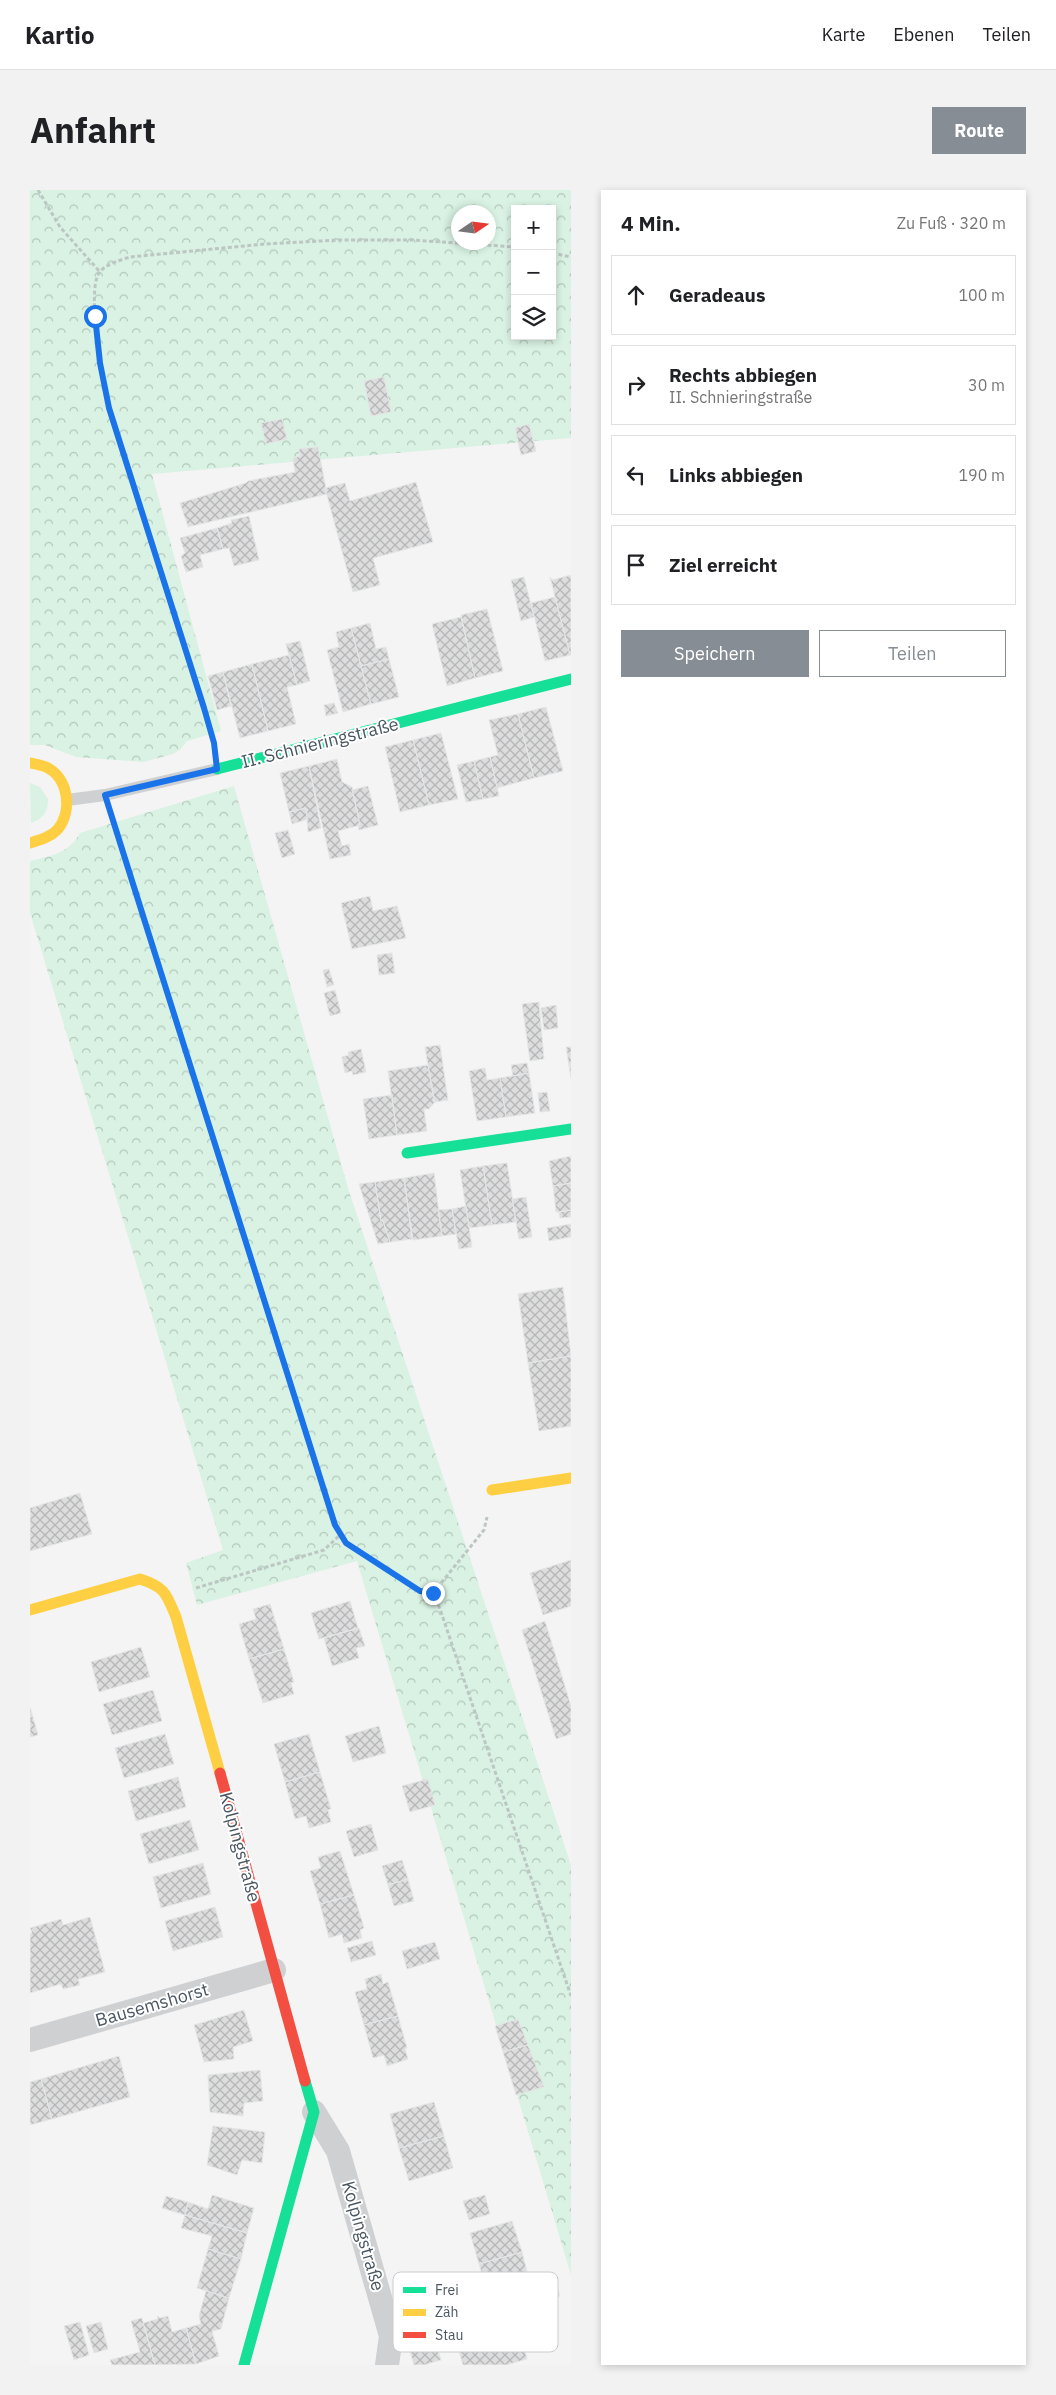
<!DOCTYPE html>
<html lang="de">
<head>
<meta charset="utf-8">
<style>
  body { margin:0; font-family:"IBM Plex Sans",sans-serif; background:#f2f2f2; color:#202124 }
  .controls { position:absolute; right:15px; top:15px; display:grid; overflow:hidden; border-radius:0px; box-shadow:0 2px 8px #0003 }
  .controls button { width:45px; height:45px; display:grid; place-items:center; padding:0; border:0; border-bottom:1px solid #e0e0e0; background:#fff; color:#202124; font:25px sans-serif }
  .compass { position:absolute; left:421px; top:15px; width:45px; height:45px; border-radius:50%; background:#fff; box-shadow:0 2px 8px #0003; rotate:77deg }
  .stop { position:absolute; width:15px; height:15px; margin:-11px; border:4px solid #1a73e8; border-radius:50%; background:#fff }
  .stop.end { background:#1a73e8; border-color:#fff; box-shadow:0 1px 5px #0008 }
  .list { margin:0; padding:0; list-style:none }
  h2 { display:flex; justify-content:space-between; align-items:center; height:65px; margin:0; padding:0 20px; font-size:21px }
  h2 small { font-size:16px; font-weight:400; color:#757577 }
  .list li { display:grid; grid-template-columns:32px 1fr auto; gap:15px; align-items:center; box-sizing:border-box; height:80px; margin:0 10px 10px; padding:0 10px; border:1px solid #e0e0e0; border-radius:0px }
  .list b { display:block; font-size:19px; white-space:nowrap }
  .list p { margin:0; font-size:16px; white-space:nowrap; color:#757577 }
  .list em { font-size:16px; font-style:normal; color:#757577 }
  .actions { display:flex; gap:10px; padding:15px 20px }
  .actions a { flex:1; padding:11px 0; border:1px solid #868d94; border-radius:0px; text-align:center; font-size:18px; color:#868d94 }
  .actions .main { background:#868d94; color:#fff }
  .icon { flex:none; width:28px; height:28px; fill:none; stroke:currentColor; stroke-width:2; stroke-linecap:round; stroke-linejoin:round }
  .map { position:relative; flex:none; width:541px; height:2175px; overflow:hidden; border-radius:0px }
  header { display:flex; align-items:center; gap:30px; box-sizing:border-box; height:70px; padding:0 25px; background:#fff; border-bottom:1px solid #e0e0e0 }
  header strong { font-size:24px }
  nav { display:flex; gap:28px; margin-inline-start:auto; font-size:18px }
  .intro { display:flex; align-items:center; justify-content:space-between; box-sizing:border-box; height:120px; padding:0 30px }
  h1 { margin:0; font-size:35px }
  .button { padding:12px 22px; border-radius:0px; background:#868d94; color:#fff; font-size:18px; font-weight:700 }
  main { display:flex; gap:30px; padding:0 30px }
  aside { flex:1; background:#fff; border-radius:0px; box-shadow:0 2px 8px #0003 }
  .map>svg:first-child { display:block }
</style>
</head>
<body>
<header>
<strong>Kartio</strong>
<nav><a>Karte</a><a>Ebenen</a><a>Teilen</a></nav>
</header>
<div class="intro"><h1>Anfahrt</h1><a class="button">Route</a></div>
<main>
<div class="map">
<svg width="541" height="2175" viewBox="0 0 541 2175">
  <defs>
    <pattern id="forest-crowns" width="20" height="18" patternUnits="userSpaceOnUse" patternTransform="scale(1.25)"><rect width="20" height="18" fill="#d9f2e3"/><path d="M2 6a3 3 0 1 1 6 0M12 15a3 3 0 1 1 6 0" fill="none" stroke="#b2c7bb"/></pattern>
    <pattern id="building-cross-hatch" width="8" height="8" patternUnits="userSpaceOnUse" patternTransform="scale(1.25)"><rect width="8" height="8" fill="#ddddde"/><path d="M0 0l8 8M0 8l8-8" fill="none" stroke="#b5b6b7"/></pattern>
  </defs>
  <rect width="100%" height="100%" fill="#f4f4f4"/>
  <path fill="#d9f2e3" d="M0,593L10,597L18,609C18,622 13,629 1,633Z"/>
  <path fill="url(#forest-crowns)" fill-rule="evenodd" d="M0,0H541V248L122,284L191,541L157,551L151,559L143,564L114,572L46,567L15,555H0ZM485,19H522V146H485ZM428,22H458V52H428Z
    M204,596L318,998L541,1675V2085L327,1371L167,1415L156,1373L193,1360L0,723V671C22,666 39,663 50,643Z"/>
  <path fill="url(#building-cross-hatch)" stroke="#e5e6e7" d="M354,187L361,222L341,226L334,191Z
    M252,229L257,249L236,254L231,233Z
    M499,234L506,261L491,265L485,238Z
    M288,257L297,304L158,337L150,313L216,293L218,291L265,282L263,268L270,266L269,259Z
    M386,292L403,352L343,368L350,395L323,402L295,298L315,293L320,311Z
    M219,326L229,370L204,376L199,358L193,359L187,338L202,333L201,330Z
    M187,338L193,359L170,365L173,377L156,382L151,366L155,363L150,348Z
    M541,385V465H540L520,387L522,390Z
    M494,387L504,427L491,431L481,390Z
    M525,407L540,465L515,471L501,413Z
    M457,419L473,481L445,488L431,425Z
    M431,427L445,488L417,496L402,434Z
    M340,433L346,459L356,457L359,469L331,476L321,438Z
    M321,438L341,514L313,522L297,460L309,457L306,442Z
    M270,451L280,491L267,495L256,454Z
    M259,465L267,495L257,497L266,534L238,541L222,474Z
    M359,469L369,507L341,514L331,476Z
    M222,474L238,541L210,548L193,482Z
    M193,482L201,516L187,520L178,486Z
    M304,513L308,523L296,526L294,515Z
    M516,517L533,581L504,588L488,524Z
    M488,524L504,588L467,598L460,567L468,565L459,530Z
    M411,543L428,609L399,615L383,550Z
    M383,550L399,615L370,622L355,557Z
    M460,567L469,606L453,609L444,571Z
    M307,569L312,592L322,597L330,635L308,641L312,656L319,654L321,665L300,669L279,576Z
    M444,571L453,609L436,612L427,575Z
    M279,576L291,638L278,642L276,618L259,622L250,583Z
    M338,596L348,635L329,640L328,635H330L322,600Z
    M276,618L278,629L262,634L259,622Z
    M258,640L265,664L252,668L245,643Z
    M340,706L343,721L367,716L376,748L322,759L311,713Z
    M362,763L365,783L349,785L347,765Z
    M299,779L304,795L297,797L293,780Z
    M305,800L311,823L300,826L294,803Z
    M509,812L514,869L500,871L492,814Z
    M526,815L528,838L514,840L511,818Z
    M410,855L418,910L404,912L395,857Z
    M536,857H541V888Z
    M331,859L336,882L323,885L322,881L315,883L312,867L319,865L318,862Z
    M497,873L499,883L483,886L481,875Z
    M398,875L405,912L399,919H394L397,941L367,945L358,881Z
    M455,878L457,890L470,888L476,927L447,931L439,881Z
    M499,883L505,923L476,927L470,888Z
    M517,902L520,921L510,922L508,903Z
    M362,905L367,945L339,949L333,909Z
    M541,966V993L523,996L519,971Z
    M477,973L486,1032L462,1035L453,976Z
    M453,976L462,1035L439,1038L430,980Z
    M404,983L412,1046L383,1050L374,988Z
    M374,988L382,1049L360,1052L353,1031H351L345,992Z
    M345,992L351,1031H353L360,1052L348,1054L329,994Z
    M541,993V1020L526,1022L523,996Z
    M496,1007L502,1047L489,1049L482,1009Z
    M436,1016L442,1057L429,1059L422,1019Z
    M422,1019L426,1044L412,1046L408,1020Z
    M541,1020V1027L530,1028L529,1022Z
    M541,1034V1047L519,1051L517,1038Z
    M533,1097L541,1166L498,1173L488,1104Z
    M541,1166V1236L509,1241L498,1173Z
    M50,1303L62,1344L0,1361V1318Z
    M541,1370V1416L513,1425L500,1383Z
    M320,1411L328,1438L289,1449L281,1423Z
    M240,1414L254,1459L219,1469L209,1434L226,1429L223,1419Z
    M515,1431L541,1516V1544L526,1549L492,1440Z
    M329,1438L335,1456L326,1458L329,1468L302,1476L294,1448Z
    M111,1457L120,1487L69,1502L61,1472Z
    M254,1459L264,1492L261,1493L264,1504L233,1513L219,1469Z
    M123,1500L132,1531L82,1545L73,1514Z
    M0,1517L8,1545L0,1547Z
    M349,1536L356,1563L323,1572L315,1546Z
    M135,1544L144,1574L94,1588L85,1558Z
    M279,1544L290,1582L255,1592L244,1554Z
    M290,1582L301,1619L298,1620L301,1632L279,1638L276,1626L265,1629L255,1592Z
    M148,1587L156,1617L106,1631L98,1601Z
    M398,1589L405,1615L380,1622L372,1596Z
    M160,1630L169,1660L119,1674L110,1644Z
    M341,1634L348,1660L324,1667L316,1641Z
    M310,1661L324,1705L290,1714L280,1681L291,1678L288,1667Z
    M372,1670L378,1689L358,1695L352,1676Z
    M173,1673L181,1704L131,1718L123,1687Z
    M378,1689L384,1711L364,1716L358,1695Z
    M324,1705L334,1738L330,1740L332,1748L314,1753L312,1744L299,1748L290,1714Z
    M185,1717L193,1747L143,1761L135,1731Z
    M60,1727L75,1782L48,1789L50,1795L33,1799L31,1794L0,1803V1744L2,1743L0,1738L31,1729L33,1735Z
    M342,1751L346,1765L321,1772L317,1758Z
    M405,1752L410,1769L377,1779L372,1761Z
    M351,1784L353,1794L358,1792L368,1826L334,1835L325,1802L337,1799L335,1789Z
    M214,1820L223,1851L203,1857L204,1869L174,1872L164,1835Z
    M368,1826L377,1858L375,1859L378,1869L357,1876L354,1865L343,1868L334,1835Z
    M488,1829L498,1855L473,1862L465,1836Z
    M498,1855L514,1897L486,1905L473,1862Z
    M89,1866L100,1907L22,1929L11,1889Z
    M230,1880L233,1911L214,1913L213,1926L180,1922L178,1885Z
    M11,1889L22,1929L0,1935V1892Z
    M404,1912L414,1946L369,1958L360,1924Z
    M183,1936L235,1942L232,1973L212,1970L207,1985L177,1975Z
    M414,1946L423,1978L379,1991L369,1958Z
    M182,2005L224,2018L217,2043L155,2025L158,2012L178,2019Z
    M455,2005L460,2024L439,2030L433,2011Z
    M136,2006L158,2012L155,2025L132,2018Z
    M155,2025L217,2043L211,2069L178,2059L182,2046L151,2038Z
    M482,2031L492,2062L449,2074L440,2043Z
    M178,2059L211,2069L199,2108L167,2098Z
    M492,2062L500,2093L471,2101L473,2110L441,2119L434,2093L453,2088L449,2074Z
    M526,2093L530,2106L507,2113L503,2100Z
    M176,2101L199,2108L191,2139L182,2141L189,2166L166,2174L156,2138L171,2134L169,2126Z
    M127,2126L130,2128L138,2126L142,2142L156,2138L166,2174L125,2175L113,2133L128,2129Z
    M112,2128L125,2175H82L80,2170L110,2162L101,2131Z
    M50,2132L59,2165L44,2170L34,2136Z
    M71,2132L78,2159L64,2163L56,2136Z
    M488,2135L497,2169L476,2175H433L426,2151Z
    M403,2144L411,2170L394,2175H384L377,2152Z"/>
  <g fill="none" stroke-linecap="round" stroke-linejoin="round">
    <path stroke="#bcc7c4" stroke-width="3" stroke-dasharray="4 2.5" stroke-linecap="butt" d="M8,0L30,37L70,82
      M522,63L541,67
      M183,549L79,218C74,192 56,104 69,83C75,74 91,70 100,67L235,54L309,50H382L485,57
      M81,625L305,1335L316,1353L390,1401L403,1403
      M166,1398L294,1360L311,1344
      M403,1403L410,1419L541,1806
      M403,1403L454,1340L457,1327"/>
    <path stroke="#ced0d2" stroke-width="12" d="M37,610L75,605L187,579"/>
    <path stroke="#ced0d2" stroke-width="24" d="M0,1850L244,1780
      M284,1922L308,1961L361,2146L357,2175"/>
    <path stroke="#16e098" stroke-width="11" d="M187,579L541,489
      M377,963L541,939
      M214,2175L284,1922L275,1891"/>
    <path stroke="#ffcf43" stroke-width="11" d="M0,573C5,574 11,575 16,577C38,587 43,620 28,639C21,647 10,650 0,653
      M462,1300L541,1288
      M0,1420L110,1389C135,1397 136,1403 146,1427L190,1583"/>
    <path stroke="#f24e42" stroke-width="11" d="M190,1583L275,1891"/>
  </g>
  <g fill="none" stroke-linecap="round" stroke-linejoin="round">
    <path stroke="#1a73e8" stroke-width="6" d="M65,126L70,173L79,218L174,518L184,553L187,579L75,605L305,1335L316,1353L390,1401L403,1403"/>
  </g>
  <g text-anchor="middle" stroke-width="4" stroke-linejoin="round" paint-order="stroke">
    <g font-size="18" fill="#4a5661" stroke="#fff">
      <text transform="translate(290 553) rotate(-14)" y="6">II. Schnieringstraße</text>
      <text transform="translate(210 1657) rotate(75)" y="6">Kolpingstraße</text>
      <text transform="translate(122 1815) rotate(-16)" y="6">Bausemshorst</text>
      <text transform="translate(333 2046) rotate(74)" y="6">Kolpingstraße</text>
    </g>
  </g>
  <rect x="363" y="2082" width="165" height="80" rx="8" fill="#fff" stroke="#c9ccd0" stroke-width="1"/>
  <rect x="373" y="2097" width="23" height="6" fill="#16e098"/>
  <rect x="373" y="2119" width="23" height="7" fill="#ffcf43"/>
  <rect x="373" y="2142" width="23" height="6" fill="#f24e42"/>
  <g font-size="14" fill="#4a5661">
    <text x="405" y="2105">Frei</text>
    <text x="405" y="2127">Zäh</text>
    <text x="405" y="2150">Stau</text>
  </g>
</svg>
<div class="controls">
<button>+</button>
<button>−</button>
<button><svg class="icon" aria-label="layers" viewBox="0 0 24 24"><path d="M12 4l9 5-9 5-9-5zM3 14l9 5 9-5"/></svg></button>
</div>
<svg class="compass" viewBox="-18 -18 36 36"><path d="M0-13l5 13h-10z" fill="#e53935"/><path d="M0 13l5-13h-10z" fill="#757577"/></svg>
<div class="stop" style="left:65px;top:126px"></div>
<div class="stop end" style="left:403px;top:1403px"></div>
</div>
<aside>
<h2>4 Min.<small>Zu Fuß · 320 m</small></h2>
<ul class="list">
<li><svg class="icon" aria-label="ahead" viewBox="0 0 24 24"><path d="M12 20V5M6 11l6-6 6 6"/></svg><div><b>Geradeaus</b></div><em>100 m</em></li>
<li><svg class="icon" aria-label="right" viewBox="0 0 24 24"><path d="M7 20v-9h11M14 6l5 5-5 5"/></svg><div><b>Rechts abbiegen</b><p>II. Schnieringstraße</p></div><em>30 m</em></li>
<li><svg class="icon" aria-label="left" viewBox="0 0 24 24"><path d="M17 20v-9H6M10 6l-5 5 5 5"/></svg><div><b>Links abbiegen</b></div><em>190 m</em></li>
<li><svg class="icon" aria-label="arrive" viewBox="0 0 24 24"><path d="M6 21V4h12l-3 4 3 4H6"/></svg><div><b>Ziel erreicht</b></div></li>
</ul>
<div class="actions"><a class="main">Speichern</a><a>Teilen</a></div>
</aside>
</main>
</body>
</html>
